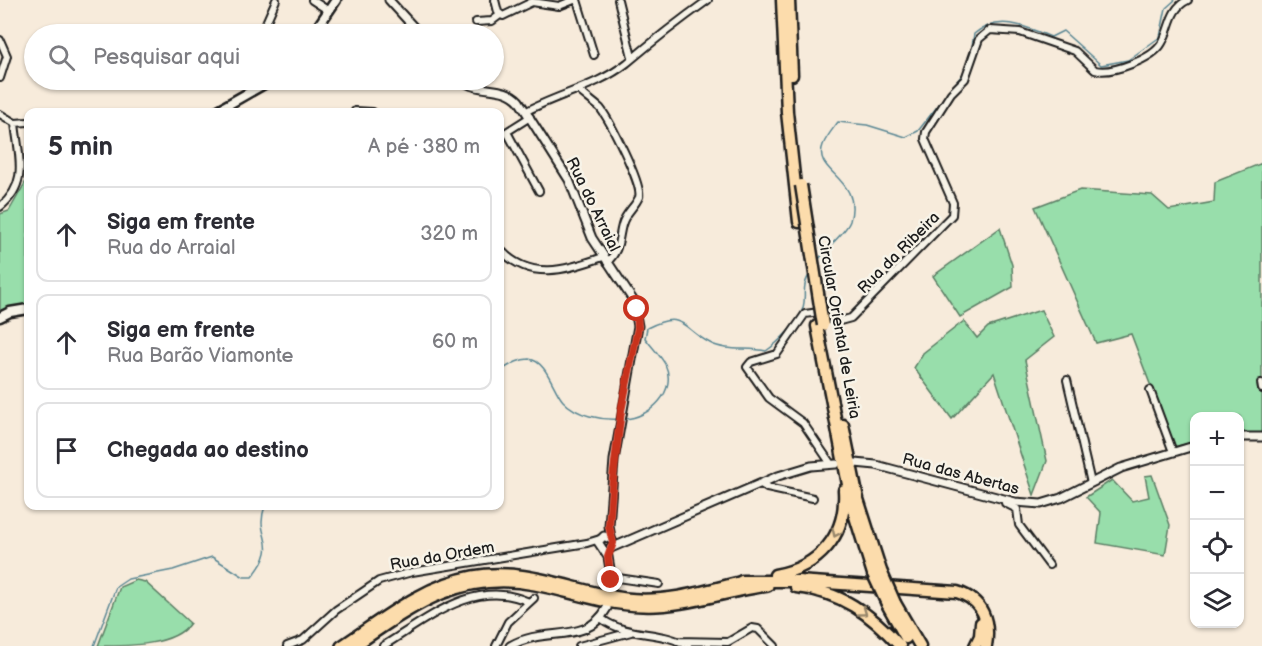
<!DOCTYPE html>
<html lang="pt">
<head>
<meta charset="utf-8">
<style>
  body { margin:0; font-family:"Balsamiq Sans",sans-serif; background:#f7f7f7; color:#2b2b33 }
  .controls { position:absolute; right:18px; bottom:18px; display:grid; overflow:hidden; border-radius:12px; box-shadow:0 2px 4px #0004 }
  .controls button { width:54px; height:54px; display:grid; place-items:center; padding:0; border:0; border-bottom:2px solid #e1e1e2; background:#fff; color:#2b2b33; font:30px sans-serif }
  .stop { position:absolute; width:18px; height:18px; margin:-14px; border:4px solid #c8321e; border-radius:50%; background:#fff }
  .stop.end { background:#c8321e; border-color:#fff; box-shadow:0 2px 6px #0008 }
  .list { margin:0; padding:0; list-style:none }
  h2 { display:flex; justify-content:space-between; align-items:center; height:78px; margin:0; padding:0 24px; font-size:26px }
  h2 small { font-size:20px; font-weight:400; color:#7c7c81 }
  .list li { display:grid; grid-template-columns:39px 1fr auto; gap:18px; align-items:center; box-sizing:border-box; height:96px; margin:0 12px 12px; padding:0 12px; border:2px solid #e1e1e2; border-radius:12px }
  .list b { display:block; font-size:22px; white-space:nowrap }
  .list p { margin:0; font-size:20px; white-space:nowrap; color:#7c7c81 }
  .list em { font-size:20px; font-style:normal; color:#7c7c81 }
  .icon { flex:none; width:33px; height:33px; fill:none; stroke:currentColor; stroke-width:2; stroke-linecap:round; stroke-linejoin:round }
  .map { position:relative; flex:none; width:1262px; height:646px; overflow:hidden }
  .search { position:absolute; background:#fff; box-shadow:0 2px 4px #0004; left:24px; top:24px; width:480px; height:66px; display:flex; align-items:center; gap:15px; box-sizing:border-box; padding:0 21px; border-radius:33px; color:#7c7c81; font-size:22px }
  .panel { position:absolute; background:#fff; box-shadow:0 2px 4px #0004; left:24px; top:108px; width:480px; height:402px; border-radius:12px }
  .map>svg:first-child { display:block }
</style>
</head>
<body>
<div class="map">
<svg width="1262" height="646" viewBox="0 0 1262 646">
  <rect width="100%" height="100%" fill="#f7ebdb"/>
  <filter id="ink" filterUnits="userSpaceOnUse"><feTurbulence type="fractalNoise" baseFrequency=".0167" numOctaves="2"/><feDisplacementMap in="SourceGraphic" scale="12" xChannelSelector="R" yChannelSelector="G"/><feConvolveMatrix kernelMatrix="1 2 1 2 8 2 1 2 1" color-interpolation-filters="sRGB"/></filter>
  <g filter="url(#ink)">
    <path fill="#98deab" stroke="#5a7d64" stroke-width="1.5" d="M1262,163V433L1240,434V416H1194V442L1174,447L1131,334L1096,343L1035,207L1080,190L1152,195L1169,210L1214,202L1215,182Z
      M28,178V304L0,311V214L9,211Z
      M1000,228L1012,265L1013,287L960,317L933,276Z
      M1041,310L1054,337L1025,360L1047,461L1034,495L994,373L952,419L914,368L923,353L964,321L977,338L988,327Z
      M1152,475L1170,525L1165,555L1097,543L1101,513L1086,497L1112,480L1132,501L1149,497L1145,476Z
      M136,580L145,582L190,623C175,646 127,646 98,646L120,587Z"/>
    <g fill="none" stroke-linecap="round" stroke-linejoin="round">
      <path stroke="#598693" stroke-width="1.5" d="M970,58L974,34C998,14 1025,26 1051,37L1063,31L1101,65L1128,60L1160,37L1166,8L1175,0
        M818,261C825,248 846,233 850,221C863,177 812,173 823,145C826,137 833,129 838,122L867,125L906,137L918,131L965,71
        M500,371C509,366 518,359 529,359C547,361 553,390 563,401C577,416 601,420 619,419
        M624,419C650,418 678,391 665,364C660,355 651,346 645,338L647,328C684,309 682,329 710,343C726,352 749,347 766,351C778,343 799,322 803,308C807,293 800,288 811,272
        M94,646L116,587L128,579L173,570L212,557L244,577H252C283,540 253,540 265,506"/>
      <defs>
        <path id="minor" d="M312,0L329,11
          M495,0L498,12L503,16L532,2L559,6L574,0
          M577,0L594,55
          M618,0L632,57
          M476,22L492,21L500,15
          M261,34L276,0
          M0,40L7,56L0,78
          M578,90C585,96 593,102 600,108C609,119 643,185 639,197C635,207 625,213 622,225C618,240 620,251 607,262
          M355,111L373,112
          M527,111C559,94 598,86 627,63C653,41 680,20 708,0
          M0,114L15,123L28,122
          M507,132L539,191
          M500,136L530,117
          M0,207C30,183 18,155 15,123
          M500,249C529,282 567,270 603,257
          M1067,380L1091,483
          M1261,383L1262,389
          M1150,390L1173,452
          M831,464L803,423L769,398L747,367L751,362L777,354L805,314L826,311L840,321L851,318L952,215L953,203L925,139L926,132L951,93L965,79L979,39L990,30L1020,32L1075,51L1095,70C1112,74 1153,59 1162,43C1171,28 1169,9 1188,0
          M761,484L767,488L813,498
          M1005,499V503L1017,509L1019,525L1049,565
          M611,577L659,584
          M602,619C628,638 662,630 688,646
          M677,641L728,642L752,628L758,629L775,646
          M287,646L303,640L336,610L379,581L412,572L587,543L600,539
          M383,646C426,620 475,577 529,602
          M496,646L508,622L534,598
          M579,646L631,632"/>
        <path id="tertiary" d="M389,0L420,34
          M462,80C479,94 504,84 519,101L569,180L592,238L633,300L638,326L614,460L609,526L611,538
          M1240,437H1262
          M855,463L876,465L1015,502L1041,504L1061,498L1121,468L1194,446
          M611,548L778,476L811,466L836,464
          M610,590L611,575L608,557L598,542L604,536L612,540
          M510,646C546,625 586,646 607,608"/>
        <path id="secondary" d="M313,34L336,0
          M215,112L271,80
          M0,317L10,312L28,309"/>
        <path id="trunk" d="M341,646C382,619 423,585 473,576C526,566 574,591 625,598C665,603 704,591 742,581
          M355,646C412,607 461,570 535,585C571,592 605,605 642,606C685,608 726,591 768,586"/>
        <path id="motorway" d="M782,0L787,112L799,222
          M789,0L792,75
          M817,326L853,510L873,574
          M843,425L858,499L881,571
          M775,575C819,567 847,536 844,490
          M742,581H798L957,592C983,600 990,621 986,646
          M796,587C840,591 871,614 900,646
          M895,603L920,646
          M887,604L906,638
          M975,646L980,636L981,623"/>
      </defs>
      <use href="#minor" stroke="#1c1c1c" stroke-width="10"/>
      <use href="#tertiary" stroke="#1c1c1c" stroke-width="11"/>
      <use href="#secondary" stroke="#1c1c1c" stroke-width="13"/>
      <use href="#trunk" stroke="#1c1c1c" stroke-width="14"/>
      <use href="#motorway" stroke="#1c1c1c" stroke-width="15"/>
      <use href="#minor" stroke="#f7f3e8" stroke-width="6"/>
      <use href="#tertiary" stroke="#f7f3e8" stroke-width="7"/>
      <use href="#secondary" stroke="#f7f3e8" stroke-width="8"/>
      <use href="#trunk" stroke="#fcdcac" stroke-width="9"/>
      <use href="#motorway" stroke="#fcdcac" stroke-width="10"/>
      <defs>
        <path id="motorway-bridge" d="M801,185L823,325
          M881,571L895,603
          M873,574L887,604"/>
      </defs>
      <use href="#motorway-bridge" stroke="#1c1c1c" stroke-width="15" stroke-linecap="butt"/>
      <use href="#motorway-bridge" stroke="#fcdcac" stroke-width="10"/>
    </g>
    <defs><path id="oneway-chevron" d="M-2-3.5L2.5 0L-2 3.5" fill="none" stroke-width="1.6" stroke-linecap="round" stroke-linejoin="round" transform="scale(1.5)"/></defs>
    <g stroke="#97866b">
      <use href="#oneway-chevron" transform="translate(836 533) rotate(115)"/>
      <use href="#oneway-chevron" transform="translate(863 612) rotate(36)"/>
    </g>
  </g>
  <g fill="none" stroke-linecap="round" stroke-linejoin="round" filter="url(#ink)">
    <path stroke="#c8321e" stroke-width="8" d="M611,580L608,557L613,543L609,526L612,488L621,411L638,328L637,309"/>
  </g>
  <g text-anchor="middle" stroke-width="5" stroke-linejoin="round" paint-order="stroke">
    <g font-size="16" fill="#1c1c1c" stroke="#f7f3e8">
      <text transform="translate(594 204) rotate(64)" y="6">Rua do Arraial</text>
      <text transform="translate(898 252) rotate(-45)" y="6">Rua da Ribeira</text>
      <text transform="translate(840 327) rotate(80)" y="6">Circular Oriental de Leiria</text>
      <text transform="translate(961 473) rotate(15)" y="6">Rua das Abertas</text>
      <text transform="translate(442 555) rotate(-10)" y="6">Rua da Ordem</text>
    </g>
  </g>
</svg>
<div class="controls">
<button>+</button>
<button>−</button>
<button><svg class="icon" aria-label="locate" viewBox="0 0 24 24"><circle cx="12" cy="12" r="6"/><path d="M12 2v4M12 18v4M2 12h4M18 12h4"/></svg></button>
<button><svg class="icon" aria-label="layers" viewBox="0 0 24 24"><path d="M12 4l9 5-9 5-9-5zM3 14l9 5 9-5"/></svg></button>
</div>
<div class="stop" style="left:637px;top:309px"></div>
<div class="stop end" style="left:611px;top:580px"></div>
<div class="search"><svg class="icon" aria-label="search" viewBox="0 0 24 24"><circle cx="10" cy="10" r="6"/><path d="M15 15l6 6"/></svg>Pesquisar aqui</div>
<section class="panel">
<h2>5 min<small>A pé · 380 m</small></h2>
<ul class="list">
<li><svg class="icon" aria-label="ahead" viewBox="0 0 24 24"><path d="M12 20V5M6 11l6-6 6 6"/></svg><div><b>Siga em frente</b><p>Rua do Arraial</p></div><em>320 m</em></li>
<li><svg class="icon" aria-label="ahead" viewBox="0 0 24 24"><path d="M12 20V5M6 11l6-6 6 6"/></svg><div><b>Siga em frente</b><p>Rua Barão Viamonte</p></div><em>60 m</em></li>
<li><svg class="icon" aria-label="arrive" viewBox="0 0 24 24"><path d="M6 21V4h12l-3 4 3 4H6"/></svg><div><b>Chegada ao destino</b></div></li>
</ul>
</section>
</div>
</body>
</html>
